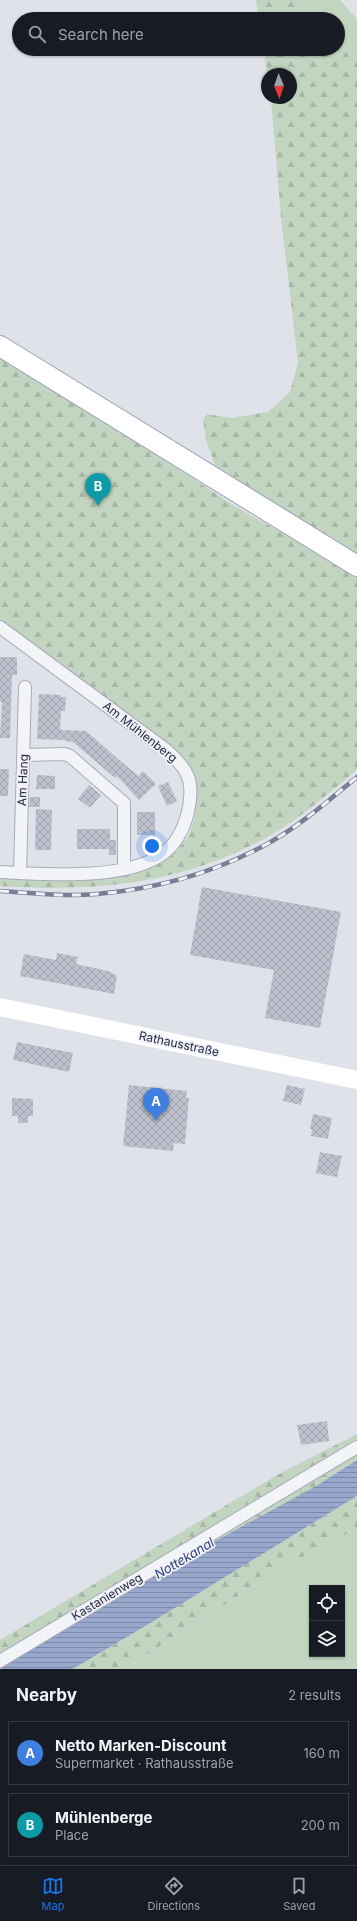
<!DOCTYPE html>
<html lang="en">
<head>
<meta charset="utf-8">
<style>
  body { margin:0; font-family:Inter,sans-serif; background:#20242c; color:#f1f3f6 }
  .controls { position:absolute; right:12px; bottom:12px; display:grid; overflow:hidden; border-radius:0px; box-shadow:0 1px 3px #0004 }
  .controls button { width:36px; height:36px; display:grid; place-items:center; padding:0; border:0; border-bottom:1px solid #363941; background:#171b24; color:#f1f3f6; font:20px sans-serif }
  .compass { position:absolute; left:261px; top:68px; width:36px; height:36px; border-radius:50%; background:#171b24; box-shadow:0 1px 3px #0004; rotate:178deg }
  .you { position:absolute; left:152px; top:846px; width:14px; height:14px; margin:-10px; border:3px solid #fff; border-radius:50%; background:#1a73e8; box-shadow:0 0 0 6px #1a73e833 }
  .badge { display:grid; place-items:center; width:26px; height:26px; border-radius:50%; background:#1a73e8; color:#fff; font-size:13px; font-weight:700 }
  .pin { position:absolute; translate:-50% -33px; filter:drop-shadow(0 1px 2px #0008) }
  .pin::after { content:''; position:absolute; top:21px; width:14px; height:12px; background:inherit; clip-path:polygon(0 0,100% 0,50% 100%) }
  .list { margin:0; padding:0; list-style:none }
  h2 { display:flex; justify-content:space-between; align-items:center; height:52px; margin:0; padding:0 16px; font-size:17px }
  h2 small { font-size:13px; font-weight:400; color:#9ea1a6 }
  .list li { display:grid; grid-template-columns:26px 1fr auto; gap:12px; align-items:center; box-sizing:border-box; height:64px; margin:0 8px 8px; padding:0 8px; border:1px solid #363941; border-radius:0px }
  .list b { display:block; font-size:15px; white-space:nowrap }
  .list p { margin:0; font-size:13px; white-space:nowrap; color:#9ea1a6 }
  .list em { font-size:13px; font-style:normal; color:#9ea1a6 }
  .icon { flex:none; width:22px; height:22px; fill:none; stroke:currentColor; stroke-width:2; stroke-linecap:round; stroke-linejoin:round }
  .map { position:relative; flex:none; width:357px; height:1669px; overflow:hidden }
  .search { position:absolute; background:#171b24; box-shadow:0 1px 3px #0004; left:12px; right:12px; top:12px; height:44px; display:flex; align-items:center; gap:10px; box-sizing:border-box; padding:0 14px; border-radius:22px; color:#9ea1a6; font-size:15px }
  .sheet { height:196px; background:#171b24 }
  nav { display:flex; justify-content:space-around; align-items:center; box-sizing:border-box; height:56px; border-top:1px solid #363941; background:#171b24; font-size:11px; color:#9ea1a6 }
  nav a { display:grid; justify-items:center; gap:2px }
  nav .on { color:#1a73e8 }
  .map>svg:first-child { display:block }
</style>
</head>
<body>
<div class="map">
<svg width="357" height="1669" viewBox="0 0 357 1669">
  <defs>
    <pattern id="forest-firs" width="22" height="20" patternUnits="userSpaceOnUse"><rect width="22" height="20" fill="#c2d5c0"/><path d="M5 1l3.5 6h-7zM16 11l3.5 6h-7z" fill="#a7b7a6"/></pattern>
    <pattern id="water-rules" width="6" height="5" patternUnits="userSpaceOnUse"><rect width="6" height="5" fill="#98a8cd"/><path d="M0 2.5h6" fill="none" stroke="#7c89a8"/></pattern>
    <pattern id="building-cross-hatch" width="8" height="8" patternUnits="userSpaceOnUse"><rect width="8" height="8" fill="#bdc0cd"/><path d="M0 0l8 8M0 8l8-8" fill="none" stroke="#a2a5b1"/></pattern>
  </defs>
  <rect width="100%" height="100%" fill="#e0e2ea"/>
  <path fill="#c2d5c0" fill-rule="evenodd" d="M300,0H340L357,19V58L337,51L321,49H338V19H303Z
    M357,1529V1669H124L283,1567ZM312,1588H342V1654H312Z"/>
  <path fill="url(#forest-firs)" d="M256,0H300L303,19H259Z
    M264,49C283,49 343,45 357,58V556L215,465L206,440L203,420L207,414L231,418L268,412L290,392L298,363L281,218L271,98H291V74H267Z
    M0,357L191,477L233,505L357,576V770C336,787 315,805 293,821C203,882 105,893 0,886V876L63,880L131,875L156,864L177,850L188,837L195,816L194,775L180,759L0,622Z
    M357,1434V1460L316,1486L33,1646L0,1668V1640L277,1475Z
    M357,1496V1529L283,1567L124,1669H70L147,1625Z"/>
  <path fill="url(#water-rules)" d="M357,1460V1496L147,1625L76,1667L70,1669H0L33,1646L177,1562L316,1486Z"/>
  <path fill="url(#building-cross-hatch)" d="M0,657H17V675H12L10,738H0L2,702H0Z
    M39,694L61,695V697H66L65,711H61L60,730L86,731L138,776L143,771L156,784L139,800L117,776L115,778L73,742L65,741V740L37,739Z
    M0,769H9L8,796H0Z
    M37,775L55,776V789H36Z
    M168,782L177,801L167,806L158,786Z
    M89,785L101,795L90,808L78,799Z
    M30,797H40V807H29Z
    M36,809L52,810L51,850H35Z
    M137,812H155V835H137Z
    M77,829H110V840H116V855H109V849H77Z
    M202,887L341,912L320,1028L265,1018L274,970L190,955Z
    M57,953L78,957L76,964L108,971L117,976L114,994L20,976L24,954L56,960Z
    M17,1042L73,1053L69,1072L13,1060Z
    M129,1085L187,1091L186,1098H189L185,1144L174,1143L173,1151L123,1146Z
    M287,1085L305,1089L301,1105L283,1101Z
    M12,1098L33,1099V1116H28V1123H18V1116H12Z
    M313,1114L332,1118L328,1139L311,1136L312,1129H310Z
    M320,1152L342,1156L337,1177L316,1173Z
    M327,1421L329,1441L301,1445L297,1425Z"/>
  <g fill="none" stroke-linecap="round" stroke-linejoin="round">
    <defs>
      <path id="minor" d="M0,627L165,749C188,769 195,780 188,812C184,828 176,845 161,855C122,881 45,874 0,872
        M24,755L64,754L70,756L124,803V869
        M20,873L25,687
        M0,1661L357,1447"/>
      <path id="primary" d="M0,346L357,566"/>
    </defs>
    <use href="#minor" stroke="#a8abb8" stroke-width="14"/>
    <use href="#primary" stroke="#9ea4b7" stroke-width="22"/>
    <use href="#minor" stroke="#f3f4f8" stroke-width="12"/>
    <path stroke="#fff" stroke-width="18" d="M0,1007L357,1080"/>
    <use href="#primary" stroke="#fff" stroke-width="20"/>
    <defs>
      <path id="rail" d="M0,891C32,893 65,897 97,894C157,889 214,873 267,844C300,826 329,800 357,777"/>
    </defs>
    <use href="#rail" stroke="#787e95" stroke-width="4.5"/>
    <use href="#rail" stroke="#f0f1f7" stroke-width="3" stroke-dasharray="9" stroke-linecap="butt"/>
  </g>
  <g text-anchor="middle" stroke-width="3.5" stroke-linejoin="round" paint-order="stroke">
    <g font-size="12" fill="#272c43" stroke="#f0f1f7">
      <text transform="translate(140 732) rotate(38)" y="4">Am Mühlenberg</text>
      <text transform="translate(23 780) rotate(-88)" y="4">Am Hang</text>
      <text transform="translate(179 1044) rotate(12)" y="4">Rathausstraße</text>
      <text transform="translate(107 1597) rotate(-31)" y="4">Kastanienweg</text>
    </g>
    <g font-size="13" font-style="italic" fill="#2e427a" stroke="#f0f1f7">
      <text transform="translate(184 1558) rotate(-31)" y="5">Nottekanal</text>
    </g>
  </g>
</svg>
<div class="controls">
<button><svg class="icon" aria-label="locate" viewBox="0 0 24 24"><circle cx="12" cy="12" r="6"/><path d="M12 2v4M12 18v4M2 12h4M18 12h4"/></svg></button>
<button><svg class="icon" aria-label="layers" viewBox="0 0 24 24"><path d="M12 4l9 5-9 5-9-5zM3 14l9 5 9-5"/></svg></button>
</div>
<svg class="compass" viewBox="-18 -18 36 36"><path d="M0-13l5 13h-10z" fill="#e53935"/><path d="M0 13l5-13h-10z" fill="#9ea1a6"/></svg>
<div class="you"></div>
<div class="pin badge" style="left:156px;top:1121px;background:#3f7fe0">A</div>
<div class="pin badge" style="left:98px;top:506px;background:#0f9aa8">B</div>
<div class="search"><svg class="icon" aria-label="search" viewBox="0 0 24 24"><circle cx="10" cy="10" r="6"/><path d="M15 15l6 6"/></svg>Search here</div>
</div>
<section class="sheet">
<h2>Nearby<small>2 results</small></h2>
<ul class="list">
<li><span class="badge" style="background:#3f7fe0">A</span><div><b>Netto Marken-Discount</b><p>Supermarket · Rathausstraße</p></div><em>160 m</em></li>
<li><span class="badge" style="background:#0f9aa8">B</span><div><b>Mühlenberge</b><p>Place</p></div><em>200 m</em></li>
</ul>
</section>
<nav>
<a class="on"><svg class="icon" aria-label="map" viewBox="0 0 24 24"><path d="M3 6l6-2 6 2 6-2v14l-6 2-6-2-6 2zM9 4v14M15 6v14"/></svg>Map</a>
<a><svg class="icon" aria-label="directions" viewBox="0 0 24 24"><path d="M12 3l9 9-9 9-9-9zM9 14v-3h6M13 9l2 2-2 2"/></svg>Directions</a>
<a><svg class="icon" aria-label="saved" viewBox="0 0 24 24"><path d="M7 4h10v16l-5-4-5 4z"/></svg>Saved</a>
</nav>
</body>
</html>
